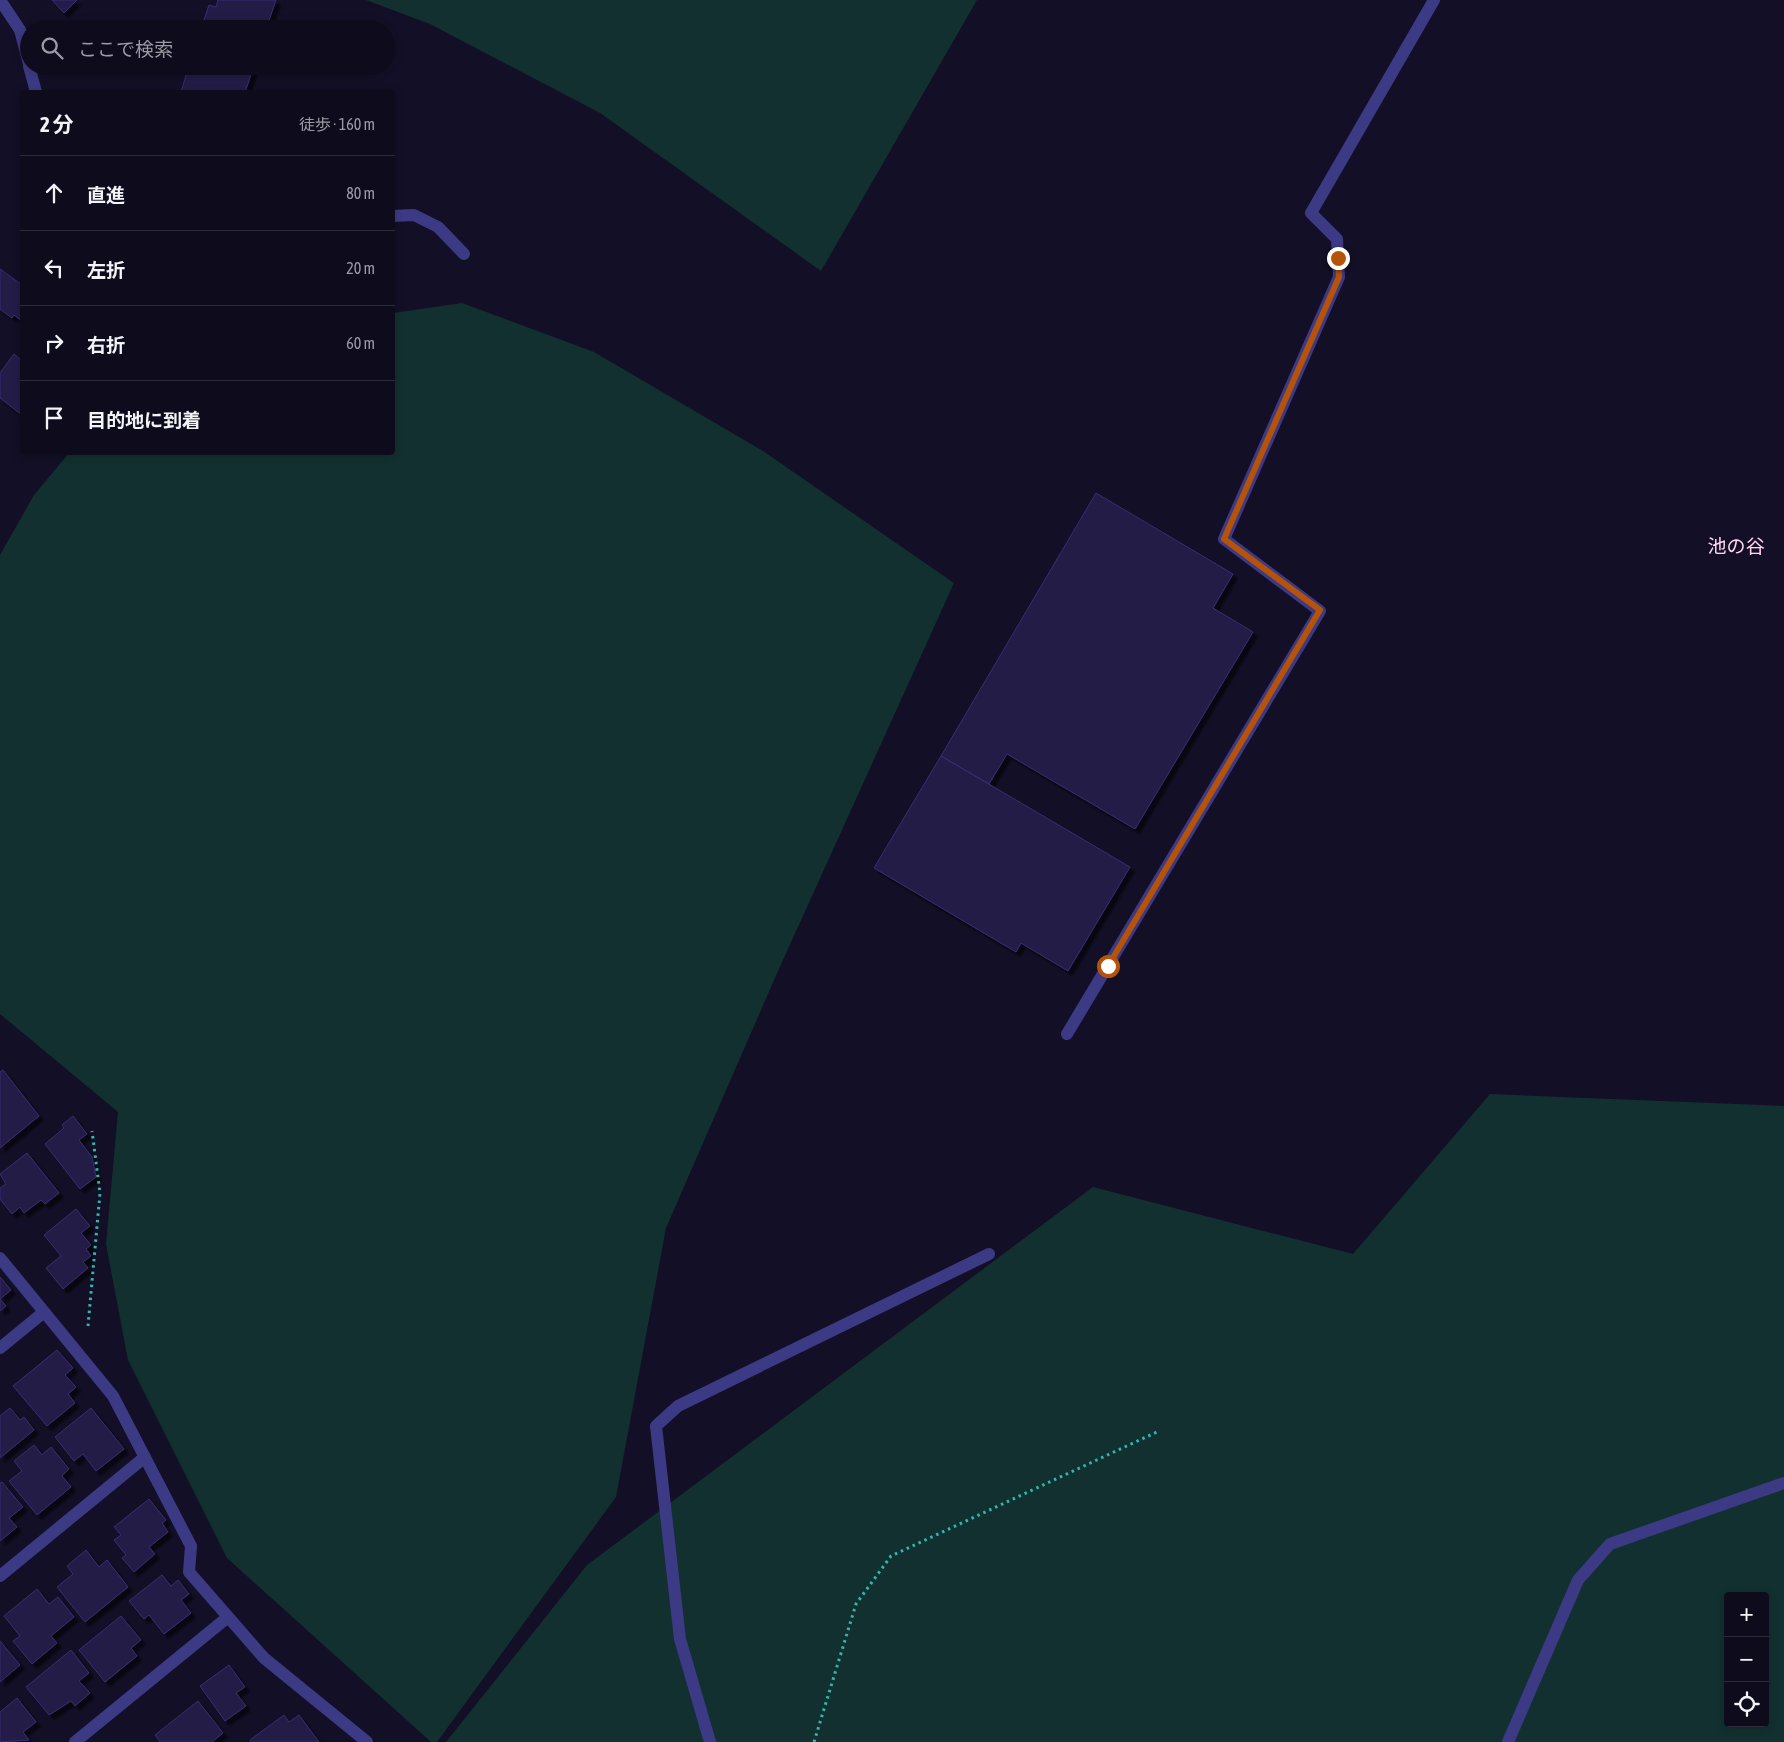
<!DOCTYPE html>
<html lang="ja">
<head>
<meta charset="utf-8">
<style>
  body { margin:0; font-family:"Asap Condensed","Noto Sans JP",sans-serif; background:#1c1929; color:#f1f3f6 }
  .controls { position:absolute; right:15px; bottom:15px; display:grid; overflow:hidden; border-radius:5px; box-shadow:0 2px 8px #0003 }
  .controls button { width:45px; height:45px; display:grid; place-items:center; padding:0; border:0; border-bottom:1px solid #2e2b3b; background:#0e0b1c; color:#f1f3f6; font:25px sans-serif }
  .stop { position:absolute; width:15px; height:15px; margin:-11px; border:4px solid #b45309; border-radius:50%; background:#fff }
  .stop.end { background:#b45309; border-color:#fff; box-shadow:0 1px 5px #0008 }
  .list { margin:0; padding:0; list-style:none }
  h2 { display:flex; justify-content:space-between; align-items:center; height:65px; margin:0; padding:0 20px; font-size:21px }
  h2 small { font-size:16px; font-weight:400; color:#9b9ba3 }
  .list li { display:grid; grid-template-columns:32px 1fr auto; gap:15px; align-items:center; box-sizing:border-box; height:75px; padding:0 20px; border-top:1px solid #2e2b3b }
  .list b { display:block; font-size:19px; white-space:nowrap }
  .list em { font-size:16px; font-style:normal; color:#9b9ba3 }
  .icon { flex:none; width:28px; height:28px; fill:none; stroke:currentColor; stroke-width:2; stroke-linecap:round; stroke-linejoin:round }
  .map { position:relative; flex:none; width:1784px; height:1742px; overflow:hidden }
  .search { position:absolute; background:#0e0b1c; box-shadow:0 2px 8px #0003; left:20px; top:20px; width:375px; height:55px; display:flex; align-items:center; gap:12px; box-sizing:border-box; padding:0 18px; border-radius:28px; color:#9b9ba3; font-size:19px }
  .panel { position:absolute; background:#0e0b1c; box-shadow:0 2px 8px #0003; left:20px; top:90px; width:375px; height:365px; border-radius:5px }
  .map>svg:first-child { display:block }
</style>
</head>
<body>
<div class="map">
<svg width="1784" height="1742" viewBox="0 0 1784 1742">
  <defs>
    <filter id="shadow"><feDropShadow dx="4.5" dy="4.5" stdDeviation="1" flood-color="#0009"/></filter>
  </defs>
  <rect width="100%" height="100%" fill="#130f26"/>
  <path fill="#12302f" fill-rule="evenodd" d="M366,0H977L821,271L600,113L430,24Z
    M462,303L594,352L763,451L954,583L778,971L666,1228L616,1497L437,1742H431L227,1558L128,1360L106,1244L118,1112L0,1014V555L34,495L69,453L392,452L393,313Z
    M1490,1094L1784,1106V1742H446L587,1565L1093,1187L1353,1254ZM1728,1596H1765V1723H1728Z"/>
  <path fill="#241b47" stroke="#3b2d73" filter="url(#shadow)" d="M52,0H77L64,13Z
    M218,0H276L266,29H201L209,5L216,7Z
    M189,66H254L245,92H181Z
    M0,269L22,285V321L14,315L12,318L0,309Z
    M14,354L22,361V415L0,398V373Z
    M1096,493L1233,574L1213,608L1253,632L1135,829L1007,754L989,784L941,756Z
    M941,756L1130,867L1068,971L1021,943L1016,952L874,868Z
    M3,1070L39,1116L0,1148V1072Z
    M73,1116L87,1134L79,1140L92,1157L96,1177L80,1189L45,1144L64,1128L62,1125Z
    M27,1153L59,1193L45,1204L41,1200L24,1213L20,1207L12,1214L0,1199V1188L6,1184L0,1174Z
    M76,1209L90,1226L81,1233L91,1245L86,1249L91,1256L83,1262L88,1268L63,1289L46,1268L61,1256L44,1235Z
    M0,1277L11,1290L0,1299L6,1306L0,1311Z
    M57,1350L73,1368L65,1375L76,1387L68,1394L75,1403L47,1426L13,1386Z
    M10,1408L20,1420L24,1417L34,1430L0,1458V1416Z
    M91,1408L124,1449L96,1471L83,1454L74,1461L55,1437Z
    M34,1445L42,1455L51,1447L69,1469L62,1476L71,1487L37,1515L9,1481L22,1471L14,1461Z
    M2,1482L23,1507L9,1518L17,1527L0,1541V1483Z
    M149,1499L166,1520L162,1523L168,1532L149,1547L155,1554L134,1572L122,1558L126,1555L114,1540L121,1535L114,1527Z
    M86,1550L99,1567L107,1560L128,1587L85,1622L57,1587L73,1574L67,1566Z
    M162,1575L171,1586L178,1580L189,1594L181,1600L191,1613L164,1634L149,1615L144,1619L129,1601Z
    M37,1589L49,1604L58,1597L74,1617L51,1636L57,1643L32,1664L13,1641L20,1636L4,1616Z
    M121,1616L141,1640L131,1648L137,1656L105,1682L79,1650Z
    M0,1641L20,1665L0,1682Z
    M71,1650L89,1673L79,1681L90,1693L75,1706L71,1701L49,1715L26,1687Z
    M229,1665L245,1687L236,1693L246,1706L225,1721L200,1686Z
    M17,1698L36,1722L23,1732L29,1740L0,1742V1712Z
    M198,1701L223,1733L212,1742H160L155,1735Z
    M284,1715L289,1722L299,1715L319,1742H251L250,1740Z"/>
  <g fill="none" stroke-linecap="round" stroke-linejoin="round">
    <path stroke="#2fb8b0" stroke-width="3" stroke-dasharray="2.5 4" stroke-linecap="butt" d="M88,1326L100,1193L92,1131
      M814,1742L856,1604L891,1556L1159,1431"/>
    <path stroke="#3d3a85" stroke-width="12" d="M392,216L414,215L438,227L464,254
      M1067,1034L1320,611L1224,539L1339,277L1337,239L1311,213L1434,0
      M710,1742L680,1639L656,1426L678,1406L989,1254
      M1508,1742L1578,1580L1610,1544L1784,1483"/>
    <path stroke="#3d3a85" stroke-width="12" d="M0,0L20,30L29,64
      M29,66L36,92
      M0,1258L113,1396L191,1546L189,1572L264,1658L367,1742
      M0,1348L44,1312
      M0,1576L145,1457
      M75,1742L228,1617"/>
  </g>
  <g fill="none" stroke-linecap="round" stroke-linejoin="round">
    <path stroke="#b45309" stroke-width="6" d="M1108,966L1320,610L1224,539L1339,277L1338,258"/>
  </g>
  <g text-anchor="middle" stroke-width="4" stroke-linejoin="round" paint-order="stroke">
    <g font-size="19" fill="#ffd6f0" stroke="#130f26">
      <text x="1736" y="553">池の谷</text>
    </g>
  </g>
</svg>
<div class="controls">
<button>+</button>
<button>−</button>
<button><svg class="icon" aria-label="locate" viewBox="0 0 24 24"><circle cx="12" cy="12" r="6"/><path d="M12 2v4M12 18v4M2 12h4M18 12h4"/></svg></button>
</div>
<div class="stop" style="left:1108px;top:966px"></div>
<div class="stop end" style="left:1338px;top:258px"></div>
<div class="search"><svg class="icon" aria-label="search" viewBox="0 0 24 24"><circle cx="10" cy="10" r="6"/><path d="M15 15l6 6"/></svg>ここで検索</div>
<section class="panel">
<h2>2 分<small>徒歩 · 160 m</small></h2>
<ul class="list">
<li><svg class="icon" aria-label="ahead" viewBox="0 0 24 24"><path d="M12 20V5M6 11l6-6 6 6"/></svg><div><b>直進</b></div><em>80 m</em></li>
<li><svg class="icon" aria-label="left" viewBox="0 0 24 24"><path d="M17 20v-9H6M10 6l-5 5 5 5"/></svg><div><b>左折</b></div><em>20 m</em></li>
<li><svg class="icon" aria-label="right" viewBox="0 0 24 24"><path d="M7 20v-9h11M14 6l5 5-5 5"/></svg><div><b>右折</b></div><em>60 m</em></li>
<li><svg class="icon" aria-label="arrive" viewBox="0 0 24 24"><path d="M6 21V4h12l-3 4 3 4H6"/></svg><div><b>目的地に到着</b></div></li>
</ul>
</section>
</div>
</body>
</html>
